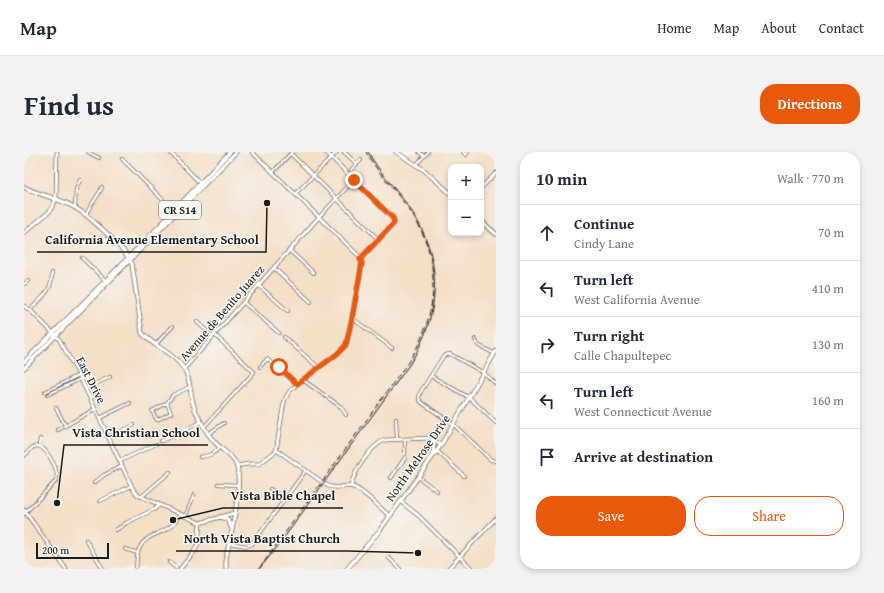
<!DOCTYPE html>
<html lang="en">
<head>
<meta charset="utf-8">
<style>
  body { margin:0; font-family:"Gentium Book Plus",serif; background:#f2f2f3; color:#1f2937 }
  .controls { position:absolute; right:12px; top:12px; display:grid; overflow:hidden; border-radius:8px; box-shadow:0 2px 6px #0003 }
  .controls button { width:36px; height:36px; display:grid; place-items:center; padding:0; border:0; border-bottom:1px solid #e0e1e3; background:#fff; color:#1f2937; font:20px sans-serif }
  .scale { position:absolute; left:12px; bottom:10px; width:73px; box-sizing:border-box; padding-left:4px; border:2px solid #1c1c1c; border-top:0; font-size:11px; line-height:14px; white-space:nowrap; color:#1c1c1c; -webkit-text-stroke:3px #f6f6f2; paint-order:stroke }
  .stop { position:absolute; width:12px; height:12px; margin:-9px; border:3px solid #ea580c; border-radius:50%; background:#fff }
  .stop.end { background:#ea580c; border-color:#fff; box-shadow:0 1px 4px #0008 }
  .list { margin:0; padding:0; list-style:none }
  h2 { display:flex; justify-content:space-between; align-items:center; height:52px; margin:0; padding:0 16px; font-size:17px }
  h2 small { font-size:13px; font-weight:400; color:#747a83 }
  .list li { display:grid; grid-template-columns:26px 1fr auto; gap:12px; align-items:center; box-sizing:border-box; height:56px; padding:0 16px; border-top:1px solid #e0e1e3 }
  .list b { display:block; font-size:15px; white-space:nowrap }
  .list p { margin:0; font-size:13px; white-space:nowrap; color:#747a83 }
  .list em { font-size:13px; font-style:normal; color:#747a83 }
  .actions { display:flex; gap:8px; padding:12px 16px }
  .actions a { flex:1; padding:9px 0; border:1px solid #ea580c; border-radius:16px; text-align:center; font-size:14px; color:#ea580c }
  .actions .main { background:#ea580c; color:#fff }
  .icon { flex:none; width:22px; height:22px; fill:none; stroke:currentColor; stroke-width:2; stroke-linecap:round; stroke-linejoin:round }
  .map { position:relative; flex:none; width:472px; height:417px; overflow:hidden; border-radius:16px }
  header { display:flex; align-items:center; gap:24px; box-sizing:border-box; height:56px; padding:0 20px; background:#fff; border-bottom:1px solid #e0e1e3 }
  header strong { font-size:19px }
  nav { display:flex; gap:22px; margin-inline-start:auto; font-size:14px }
  .intro { display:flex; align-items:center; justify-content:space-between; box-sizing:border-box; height:96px; padding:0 24px }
  h1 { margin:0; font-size:28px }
  .button { padding:10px 18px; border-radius:16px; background:#ea580c; color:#fff; font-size:14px; font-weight:700 }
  main { display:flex; gap:24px; padding:0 24px }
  aside { flex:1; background:#fff; border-radius:16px; box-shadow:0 2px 6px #0003 }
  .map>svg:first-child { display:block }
</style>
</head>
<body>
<header>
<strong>Map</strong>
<nav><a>Home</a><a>Map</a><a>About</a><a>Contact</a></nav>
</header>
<div class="intro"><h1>Find us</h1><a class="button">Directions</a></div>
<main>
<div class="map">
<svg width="472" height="417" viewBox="0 0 472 417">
  <rect width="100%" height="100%" fill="#f6f6f2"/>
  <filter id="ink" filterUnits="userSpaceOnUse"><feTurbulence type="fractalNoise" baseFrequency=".025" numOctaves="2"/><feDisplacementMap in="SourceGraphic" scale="8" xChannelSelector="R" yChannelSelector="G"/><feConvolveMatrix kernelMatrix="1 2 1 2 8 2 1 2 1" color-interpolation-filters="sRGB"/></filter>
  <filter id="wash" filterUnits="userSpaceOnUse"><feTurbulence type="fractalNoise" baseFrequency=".012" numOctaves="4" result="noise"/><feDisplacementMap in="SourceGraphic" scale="16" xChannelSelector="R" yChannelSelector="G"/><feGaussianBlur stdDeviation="0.9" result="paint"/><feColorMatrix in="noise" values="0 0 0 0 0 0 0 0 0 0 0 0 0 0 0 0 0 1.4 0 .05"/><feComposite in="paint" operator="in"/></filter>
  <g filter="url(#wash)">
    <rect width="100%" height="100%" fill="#f4dfc7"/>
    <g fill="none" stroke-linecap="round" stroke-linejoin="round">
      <path stroke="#57b5d5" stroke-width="1" d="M271,3L274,0
        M253,21L268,6"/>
    </g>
  </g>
  <g filter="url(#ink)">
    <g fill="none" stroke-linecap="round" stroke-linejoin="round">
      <defs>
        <path id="minor" d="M1,0V5
          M64,0L75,6
          M320,0L333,12
          M395,0L400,4
          M439,0L442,3L444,0
          M267,2L355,88
          M98,7L149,58
          M392,13L404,0
          M327,18L337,8
          M249,20L268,0
          M271,42L313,0
          M51,55L52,37L56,28
          M62,63C66,53 74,45 78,35
          M295,65L330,28
          M265,98L290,121
          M58,106L81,128
          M250,116L287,150
          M0,132L4,129
          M234,133L264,159
          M219,150L255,181
          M6,158C18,145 28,140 28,121
          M328,166L368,196
          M173,170L189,185
          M260,185L295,216
          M451,187L454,193L471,202
          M131,193L149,174
          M236,215L243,207L273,232
          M407,224L446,246L472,271
          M279,228L317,255L322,263
          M61,237L86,225
          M21,240L55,223
          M23,243L56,227
          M395,246L396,241L418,206L421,203L426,202L460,221L472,232
          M395,246L397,250L430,273L467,308L472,309
          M143,251L147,261L133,268L128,259Z
          M143,251L149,243L166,235
          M32,256L41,273
          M76,266L106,251
          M372,267L373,287
          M180,275L230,220L191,183
          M34,278L71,257
          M184,282L200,271
          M85,285L110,273
          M137,289L177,270
          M15,294L16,287
          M413,299L440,324
          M0,304L9,295L15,294
          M176,305C185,304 190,302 196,295
          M96,309L132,292
          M394,325L413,339
          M367,326L381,306V287
          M70,331L80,323L98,314
          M194,332L214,333
          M246,337L261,347
          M117,345L146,320
          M76,349L107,334
          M0,362L32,329C36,320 24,298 15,294
          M161,365L170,343
          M92,378L102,371L131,357L135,353
          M62,388L79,417
          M205,391L223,394L228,392L282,318
          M101,397L114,401
          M364,405L376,417
          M145,410L153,417
          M112,417C113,410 112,402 116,395C124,379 149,383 155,362"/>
        <path id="tertiary" d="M146,0L176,31
          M228,0L335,104L338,111L328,166L322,193L313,202L273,232L265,240L261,247L259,256L252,299
          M302,0L370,68V71L368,74L336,107
          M457,36L472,21
          M0,81L26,59L32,47L33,0
          M0,154L6,158L35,187L55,223L109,337L114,343L176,371L210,361
          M160,217L295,65
          M213,314L224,312H235L252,299H254L304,334C314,338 320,332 329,335C339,338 357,357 366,364
          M327,334C330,319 347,293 361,288L406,286L417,293
          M376,349L395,364L448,417
          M0,358L42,417
          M156,417L170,400L174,392L176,371
          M424,417L472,366"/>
        <path id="secondary" d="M372,0L400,18L427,42
          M0,35C15,43 31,45 46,53C63,61 100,95 108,112L118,181C130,195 150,201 160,217C167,227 166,243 170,255C171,259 174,262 175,266C179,274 184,283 190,289C196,297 206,302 211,310C221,327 206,386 202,406V417
          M457,69L472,82
          M196,365L203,367L207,375"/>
        <path id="primary" d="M0,210L125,85L206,0
          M0,216L212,0
          M406,286L410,292L409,301
          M323,417L356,378L417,293L472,199"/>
      </defs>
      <use href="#minor" stroke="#686058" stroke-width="4"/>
      <use href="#tertiary" stroke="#686058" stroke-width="4.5"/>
      <use href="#secondary" stroke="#686058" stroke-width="5"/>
      <use href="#primary" stroke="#686058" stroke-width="5"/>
      <use href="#minor" stroke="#fff" stroke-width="2.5"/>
      <use href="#tertiary" stroke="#fff" stroke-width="3"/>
      <use href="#secondary" stroke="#fff" stroke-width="3.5"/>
      <use href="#primary" stroke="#fff" stroke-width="3.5"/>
      <path stroke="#1c1c1c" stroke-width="1" d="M235,417L254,394L385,213C418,162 420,104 384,54C371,36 355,20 344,0"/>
      <path stroke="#1c1c1c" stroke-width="1" stroke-dasharray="6 3" stroke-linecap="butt" d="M235,417L383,212C413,168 419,113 391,67C377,43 355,24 342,0"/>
    </g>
  </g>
  <g fill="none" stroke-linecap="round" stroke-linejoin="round" filter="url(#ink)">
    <path stroke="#ea580c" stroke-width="5" d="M255,215L273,232L313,202L322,193L328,166L338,111L336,107L370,71L369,66L330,28"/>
  </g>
  <g text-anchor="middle" stroke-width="3" stroke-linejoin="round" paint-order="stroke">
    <rect fill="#f6f6f2" stroke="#5d5d5c" stroke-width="1" x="135" y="49" width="42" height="18" rx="3"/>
    <g font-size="11" font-weight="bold" fill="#1c1c1c">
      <text x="156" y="62">CR S14</text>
    </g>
    <g font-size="12" fill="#1c1c1c" stroke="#f6f6f2">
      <text transform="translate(198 161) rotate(-49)" y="4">Avenue de Benito Juarez</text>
      <text transform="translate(67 228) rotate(63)" y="4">East Drive</text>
      <text transform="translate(394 306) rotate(-55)" y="4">North Melrose Drive</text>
    </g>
  </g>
  <path fill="none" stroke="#1c1c1c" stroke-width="1.5" d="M243 51L242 100H13M33 351L40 293H184M149 368L199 356H319M394 401L324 399H152"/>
  <g fill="#1c1c1c" stroke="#f6f6f2" stroke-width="1.5">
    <circle cx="243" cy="51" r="4"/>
    <circle cx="33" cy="351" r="4"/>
    <circle cx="149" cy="368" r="4"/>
    <circle cx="394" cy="401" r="4"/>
  </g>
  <g font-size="13" text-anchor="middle" font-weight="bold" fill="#1c1c1c" stroke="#f6f6f2" stroke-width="3" stroke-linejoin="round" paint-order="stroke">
    <text x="128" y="92">California Avenue Elementary School</text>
    <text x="112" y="285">Vista Christian School</text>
    <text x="259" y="348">Vista Bible Chapel</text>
    <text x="238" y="391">North Vista Baptist Church</text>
  </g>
</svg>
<div class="controls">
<button>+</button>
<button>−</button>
</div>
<div class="scale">200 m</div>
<div class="stop" style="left:255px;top:215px"></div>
<div class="stop end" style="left:330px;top:28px"></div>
</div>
<aside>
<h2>10 min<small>Walk · 770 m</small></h2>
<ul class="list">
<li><svg class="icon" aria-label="ahead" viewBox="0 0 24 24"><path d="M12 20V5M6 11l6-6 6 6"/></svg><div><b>Continue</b><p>Cindy Lane</p></div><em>70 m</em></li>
<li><svg class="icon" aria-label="left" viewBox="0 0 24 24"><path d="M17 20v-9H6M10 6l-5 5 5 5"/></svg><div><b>Turn left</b><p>West California Avenue</p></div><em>410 m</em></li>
<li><svg class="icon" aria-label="right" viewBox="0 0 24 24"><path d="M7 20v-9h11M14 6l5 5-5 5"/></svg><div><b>Turn right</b><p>Calle Chapultepec</p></div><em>130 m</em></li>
<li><svg class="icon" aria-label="left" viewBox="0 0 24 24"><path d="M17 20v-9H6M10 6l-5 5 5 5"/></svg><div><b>Turn left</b><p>West Connecticut Avenue</p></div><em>160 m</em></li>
<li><svg class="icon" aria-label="arrive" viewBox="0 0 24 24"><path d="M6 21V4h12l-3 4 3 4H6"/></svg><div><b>Arrive at destination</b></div></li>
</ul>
<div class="actions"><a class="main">Save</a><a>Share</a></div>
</aside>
</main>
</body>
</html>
